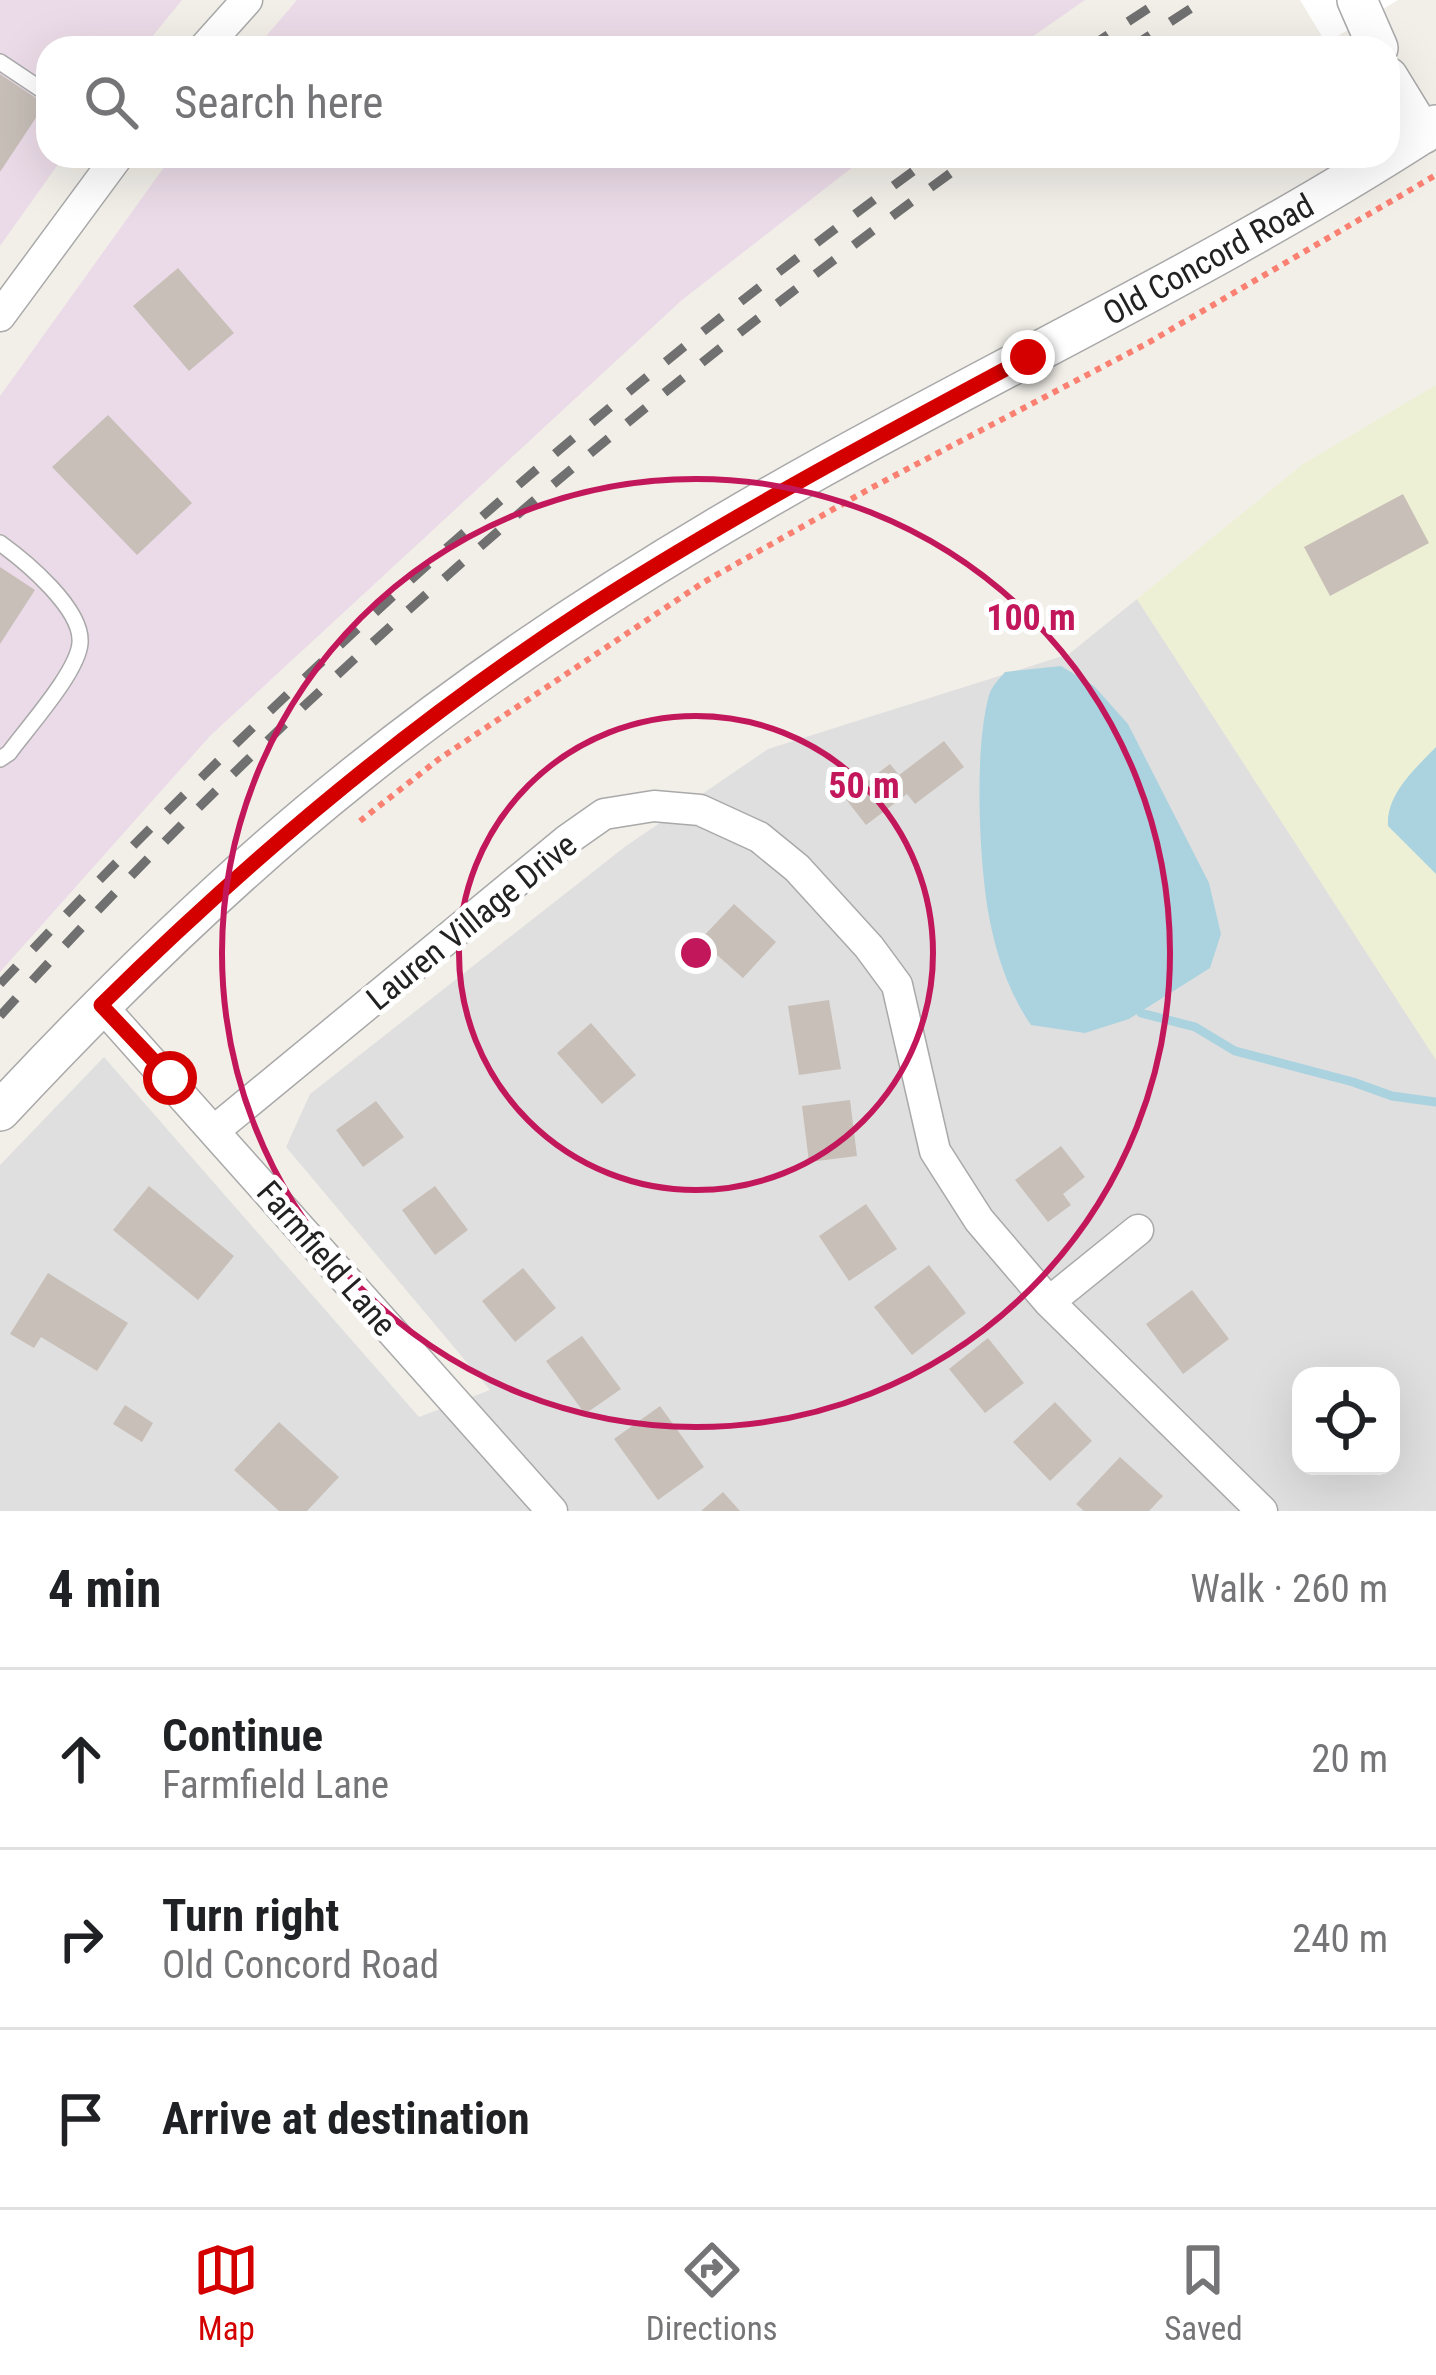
<!DOCTYPE html>
<html lang="en">
<head>
<meta charset="utf-8">
<style>
  body { margin:0; font-family:"Roboto Condensed",sans-serif; background:#f6f6f6; color:#202124 }
  .controls { position:absolute; right:36px; bottom:36px; display:grid; overflow:hidden; border-radius:24px; box-shadow:0 12px 48px #0002 }
  .controls button { width:108px; height:108px; display:grid; place-items:center; padding:0; border:0; border-bottom:3px solid #e0e0e0; background:#fff; color:#202124; font:60px sans-serif }
  .stop { position:absolute; width:36px; height:36px; margin:-27px; border:9px solid #d40000; border-radius:50%; background:#fff }
  .stop.end { background:#d40000; border-color:#fff; box-shadow:0 3px 12px #0008 }
  .list { margin:0; padding:0; list-style:none }
  h2 { display:flex; justify-content:space-between; align-items:center; height:156px; margin:0; padding:0 48px; font-size:51px }
  h2 small { font-size:39px; font-weight:400; color:#757577 }
  .list li { display:grid; grid-template-columns:78px 1fr auto; gap:36px; align-items:center; box-sizing:border-box; height:180px; padding:0 48px; border-top:3px solid #e0e0e0 }
  .list b { display:block; font-size:45px; white-space:nowrap }
  .list p { margin:0; font-size:39px; white-space:nowrap; color:#757577 }
  .list em { font-size:39px; font-style:normal; color:#757577 }
  .icon { flex:none; width:66px; height:66px; fill:none; stroke:currentColor; stroke-width:2; stroke-linecap:round; stroke-linejoin:round }
  .map { position:relative; flex:none; width:1436px; height:1511px; overflow:hidden }
  .search { position:absolute; background:#fff; box-shadow:0 12px 48px #0002; left:36px; right:36px; top:36px; height:132px; display:flex; align-items:center; gap:30px; box-sizing:border-box; padding:0 42px; border-radius:36px; color:#757577; font-size:45px }
  .sheet { height:696px; background:#fff }
  nav { display:flex; justify-content:space-around; align-items:center; box-sizing:border-box; height:168px; border-top:3px solid #e0e0e0; background:#fff; font-size:33px; color:#757577 }
  nav a { display:grid; justify-items:center; gap:6px }
  nav .on { color:#d40000 }
  .map>svg:first-child { display:block }
</style>
</head>
<body>
<div class="map">
<svg width="1436" height="1511" viewBox="0 0 1436 1511">
  <rect width="100%" height="100%" fill="#f2efe9"/>
  <path fill="#e0dfdf" fill-rule="evenodd" d="M1137,599L1436,1059V1511H0V1165L104,1057L419,1417L490,1390L286,1147L310,1094L626,846L768,749L1069,654ZM1301,1376H1391V1466H1301Z"/>
  <path fill="#ebdbe8" d="M0,0H182L143,48H48V156H64L0,246Z
    M297,0H1085L1016,48H256Z
    M172,156H867L682,300L210,736L0,972V396Z"/>
  <path fill="#eef0d5" d="M1436,385V1060L1137,599L1303,464Z"/>
  <path fill="#aad3df" d="M1061,666L1094,686L1128,724L1209,883L1221,934L1210,968L1129,1019L1085,1033L1031,1025C1008,992 995,951 988,911C979,855 974,750 989,695C992,686 999,679 1005,672Z
    M1436,747V874L1388,826C1386,794 1415,769 1436,747Z"/>
  <path fill="#fff" d="M1300,0H1398L1326,43Z"/>
  <g fill="none" stroke-linecap="round" stroke-linejoin="round">
    <path stroke="#aad3df" stroke-width="9" d="M1138,1005L1141,1013L1195,1027L1235,1051L1353,1082L1392,1096L1436,1102"/>
  </g>
  <path fill="#c7bfb8" d="M0,74L45,104L0,172Z
    M178,268L234,333L189,371L133,306Z
    M108,415L192,503L137,555L52,467Z
    M1403,494L1429,543L1330,596L1304,547Z
    M0,567L35,590L0,644Z
    M944,741L964,767L915,804L907,794L866,825L845,798L890,764L899,775Z
    M734,904L776,942L743,978L700,940Z
    M829,1000L841,1069L799,1075L788,1006Z
    M591,1023L636,1075L602,1104L557,1053Z
    M850,1100L857,1156L809,1162L802,1106Z
    M376,1101L404,1137L363,1167L336,1130Z
    M1061,1146L1085,1177L1063,1194L1071,1205L1048,1222L1015,1180Z
    M149,1186L234,1256L198,1300L113,1230Z
    M435,1186L468,1230L435,1255L402,1210Z
    M866,1204L897,1249L849,1281L819,1236Z
    M929,1265L966,1313L912,1355L874,1307Z
    M523,1268L556,1308L515,1342L482,1301Z
    M48,1273L128,1323L97,1371L41,1337L34,1348L10,1334Z
    M1192,1290L1229,1339L1183,1374L1146,1324Z
    M582,1336L621,1389L585,1414L546,1361Z
    M988,1338L1024,1383L985,1413L949,1369Z
    M1055,1402L1092,1441L1050,1481L1013,1442Z
    M125,1405L153,1423L142,1442L113,1424Z
    M660,1406L704,1467L658,1500L614,1439Z
    M279,1422L339,1477L307,1511H279L234,1470Z
    M1120,1457L1163,1496L1149,1511H1084L1076,1504Z
    M723,1492L740,1511H701Z"/>
  <g fill="none" stroke-linecap="round" stroke-linejoin="round">
    <defs>
      <path id="service" d="M0,62L48,94
        M0,543C25,561 83,609 80,643C78,672 27,728 9,753L0,759"/>
      <path id="minor" d="M204,48L247,0
        M0,316L118,156
        M101,1005L552,1511
        M215,1130L567,840L604,814L654,806L700,810L759,837L797,868L869,947L897,985L935,1151L979,1220L1049,1302L1262,1511
        M1049,1302L1138,1230"/>
      <path id="tertiary" d="M1357,0L1378,48
        M1388,77L1423,134
        M0,1111C111,992 228,877 356,775C499,660 657,559 817,470C1024,355 1238,254 1436,125"/>
    </defs>
    <use href="#service" stroke="#a9a9a9" stroke-width="18"/>
    <use href="#minor" stroke="#a9a9a9" stroke-width="33"/>
    <use href="#tertiary" stroke="#a9a9a9" stroke-width="42"/>
    <path stroke="#fa8072" stroke-width="6" stroke-dasharray="6 6" stroke-linecap="butt" d="M360,821L439,759L704,582L871,488L1146,344L1436,175"/>
    <use href="#service" stroke="#fff" stroke-width="15"/>
    <use href="#minor" stroke="#fff" stroke-width="30"/>
    <use href="#tertiary" stroke="#fff" stroke-width="39"/>
    <path stroke="#707070" stroke-width="9" stroke-dasharray="24 24" stroke-linecap="butt" d="M1088,48L1161,0
      M1130,48L1204,0
      M0,984C286,679 595,401 934,156
      M0,1016C291,693 623,411 974,156"/>
  </g>
  <g fill="none" stroke-linecap="round" stroke-linejoin="round">
    <path stroke="#d40000" stroke-width="15" d="M170,1078L101,1005C250,858 411,723 586,609C729,517 879,437 1028,357"/>
  </g>
  <g fill="none" stroke="#c2185b" stroke-width="6">
    <circle cx="696" cy="953" r="237"/>
    <circle cx="696" cy="953" r="474"/>
  </g>
  <g text-anchor="middle" stroke-width="10" stroke-linejoin="round" paint-order="stroke">
    <g font-size="33" fill="#222" stroke="#fff">
      <text transform="translate(1208 259) rotate(-29)" y="12">Old Concord Road</text>
      <text transform="translate(471 921) rotate(-39)" y="12">Lauren Village Drive</text>
      <text transform="translate(327 1258) rotate(49)" y="12">Farmfield Lane</text>
    </g>
  </g>
  <circle cx="696" cy="953" r="18" fill="#c2185b" stroke="#fff" stroke-width="6"/>
  <g font-size="36" text-anchor="middle" font-weight="bold" fill="#c2185b" stroke="#fff" stroke-width="10" stroke-linejoin="round" paint-order="stroke">
    <text x="1031" y="630">100 m</text>
    <text x="864" y="798">50 m</text>
  </g>
</svg>
<div class="controls">
<button><svg class="icon" aria-label="locate" viewBox="0 0 24 24"><circle cx="12" cy="12" r="6"/><path d="M12 2v4M12 18v4M2 12h4M18 12h4"/></svg></button>
</div>
<div class="stop" style="left:170px;top:1078px"></div>
<div class="stop end" style="left:1028px;top:357px"></div>
<div class="search"><svg class="icon" aria-label="search" viewBox="0 0 24 24"><circle cx="10" cy="10" r="6"/><path d="M15 15l6 6"/></svg>Search here</div>
</div>
<section class="sheet">
<h2>4 min<small>Walk · 260 m</small></h2>
<ul class="list">
<li><svg class="icon" aria-label="ahead" viewBox="0 0 24 24"><path d="M12 20V5M6 11l6-6 6 6"/></svg><div><b>Continue</b><p>Farmfield Lane</p></div><em>20 m</em></li>
<li><svg class="icon" aria-label="right" viewBox="0 0 24 24"><path d="M7 20v-9h11M14 6l5 5-5 5"/></svg><div><b>Turn right</b><p>Old Concord Road</p></div><em>240 m</em></li>
<li><svg class="icon" aria-label="arrive" viewBox="0 0 24 24"><path d="M6 21V4h12l-3 4 3 4H6"/></svg><div><b>Arrive at destination</b></div></li>
</ul>
</section>
<nav>
<a class="on"><svg class="icon" aria-label="map" viewBox="0 0 24 24"><path d="M3 6l6-2 6 2 6-2v14l-6 2-6-2-6 2zM9 4v14M15 6v14"/></svg>Map</a>
<a><svg class="icon" aria-label="directions" viewBox="0 0 24 24"><path d="M12 3l9 9-9 9-9-9zM9 14v-3h6M13 9l2 2-2 2"/></svg>Directions</a>
<a><svg class="icon" aria-label="saved" viewBox="0 0 24 24"><path d="M7 4h10v16l-5-4-5 4z"/></svg>Saved</a>
</nav>
</body>
</html>
